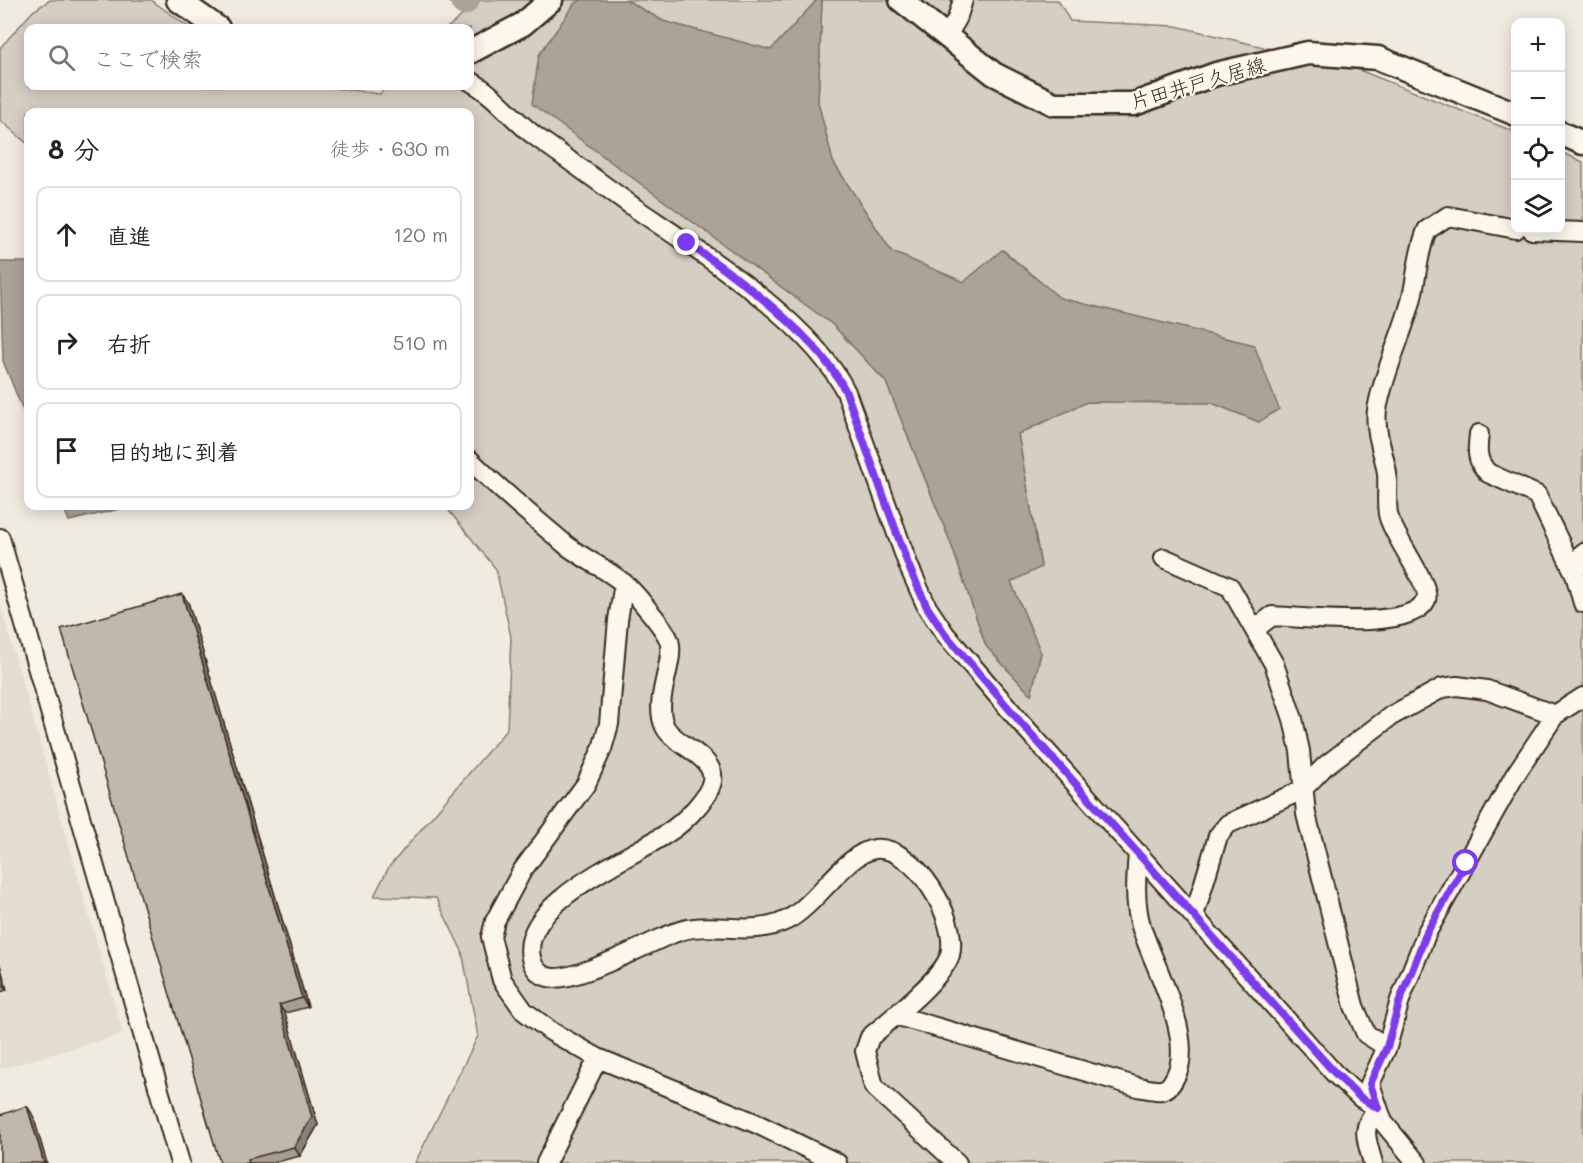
<!DOCTYPE html>
<html lang="ja">
<head>
<meta charset="utf-8">
<style>
  body { margin:0; font-family:Mali,"Klee One",sans-serif; background:#f6f6f6; color:#222 }
  .controls { position:absolute; right:18px; top:18px; display:grid; overflow:hidden; border-radius:12px; box-shadow:0 3px 15px #0003 }
  .controls button { width:54px; height:54px; display:grid; place-items:center; padding:0; border:0; border-bottom:2px solid #e0e0e0; background:#fff; color:#222; font:30px sans-serif }
  .stop { position:absolute; width:18px; height:18px; margin:-14px; border:4px solid #7c3aed; border-radius:50%; background:#fff }
  .stop.end { background:#7c3aed; border-color:#fff; box-shadow:0 2px 6px #0008 }
  .list { margin:0; padding:0; list-style:none }
  h2 { display:flex; justify-content:space-between; align-items:center; height:78px; margin:0; padding:0 24px; font-size:26px }
  h2 small { font-size:20px; font-weight:400; color:#767676 }
  .list li { display:grid; grid-template-columns:39px 1fr auto; gap:18px; align-items:center; box-sizing:border-box; height:96px; margin:0 12px 12px; padding:0 12px; border:2px solid #e0e0e0; border-radius:12px }
  .list b { display:block; font-size:22px; white-space:nowrap }
  .list em { font-size:20px; font-style:normal; color:#767676 }
  .icon { flex:none; width:33px; height:33px; fill:none; stroke:currentColor; stroke-width:2; stroke-linecap:round; stroke-linejoin:round }
  .map { position:relative; flex:none; width:1583px; height:1163px; overflow:hidden }
  .search { position:absolute; background:#fff; box-shadow:0 3px 15px #0003; left:24px; top:24px; width:450px; height:66px; display:flex; align-items:center; gap:15px; box-sizing:border-box; padding:0 21px; border-radius:12px; color:#767676; font-size:22px }
  .panel { position:absolute; background:#fff; box-shadow:0 3px 15px #0003; left:24px; top:108px; width:450px; height:402px; border-radius:12px }
  .map>svg:first-child { display:block }
</style>
</head>
<body>
<div class="map">
<svg width="1583" height="1163" viewBox="0 0 1583 1163">
  <rect width="100%" height="100%" fill="#f0ebe0"/>
  <filter id="ink" filterUnits="userSpaceOnUse"><feTurbulence type="fractalNoise" baseFrequency=".0167" numOctaves="2"/><feDisplacementMap in="SourceGraphic" scale="12" xChannelSelector="R" yChannelSelector="G"/><feConvolveMatrix kernelMatrix="1 2 1 2 8 2 1 2 1" color-interpolation-filters="sRGB"/></filter>
  <g filter="url(#ink)">
    <path fill="#e2dcd1" d="M0,604L123,1034L0,1069Z"/>
    <path fill="#d5cec3" stroke="#887c70" stroke-width="1.5" d="M50,0H151L190,28H28V86H320L380,94L387,86H470V28H447L481,0H582L575,3L833,325L886,382L950,541L986,646L1031,695L1041,653L1011,582L1041,566L1018,434L1087,402L1212,403L1259,422L1254,345L1059,298L1003,250L964,282L892,252L833,162L818,102L822,0H1058L1070,21L1176,26L1359,70L1515,132L1516,230H1560L1561,152L1583,162V1163H415L478,1036L462,951L436,898L374,896L389,867L507,729L511,637L496,569L445,506H470V112H28V144L0,120V48L33,11Z
      M626,0H817L771,50L663,21Z"/>
    <path fill="#aca397" stroke="#7f7367" stroke-width="1.5" d="M582,0H626L663,21L771,50L817,0H822L818,102L833,162L892,252L964,282L1002,250L1060,298L1254,345L1279,409L1259,422L1212,403L1087,402L1018,434L1041,567L1011,582L1041,653L1031,695L986,646L950,541L886,382L833,325L532,104L539,55L575,3Z
      M0,262H28V423L3,361Z
      M63,506H132L69,521Z"/>
    <g fill="none" stroke-linecap="round" stroke-linejoin="round">
      <path stroke="#7f7367" stroke-width="4.5" d="M447,0L459,4L464,2"/>
      <path stroke="#aca397" stroke-width="27" d="M464,2L466,0"/>
      <defs>
        <path id="minor" d="M947,36L957,19L963,0
          M470,81C496,95 512,119 535,136C569,160 602,184 635,208C700,252 811,321 846,392L909,567L927,607L945,634L1022,724L1334,1073L1361,1098L1378,1108
          M1532,230L1583,232
          M1479,434C1477,450 1476,461 1488,473L1537,495L1575,574L1583,603
          M470,460C500,490 533,517 566,545C585,560 610,570 628,587C636,594 643,604 650,612C657,621 665,630 669,640C676,662 652,700 665,727C675,746 716,756 712,781C709,798 683,823 669,832C632,858 519,902 531,958C533,967 539,975 548,977C572,985 649,942 674,933C710,918 749,939 787,920C816,905 847,852 875,849C915,845 959,920 950,955C943,978 890,1020 870,1037L865,1051L874,1087L957,1163
          M0,538L180,1163
          M1164,558L1230,587L1274,664L1293,719L1300,751L1306,814L1354,1006L1366,1034L1387,1047
          M1575,574L1583,553
          M624,583L618,620L609,724L602,749L586,784L522,871L495,921L491,937L502,980L524,1011L552,1032L598,1058L755,1123L837,1163
          M1255,629L1272,616C1301,617 1411,632 1426,600C1432,586 1392,535 1388,514C1386,501 1388,487 1387,473C1384,453 1374,431 1377,410C1383,375 1400,340 1410,305C1417,281 1417,253 1427,230L1448,216L1516,229
          M1194,916L1218,836L1228,824L1302,790L1325,766L1391,716L1442,688L1457,686L1487,690L1555,715
          M895,1015L1138,1087C1145,1088 1154,1091 1161,1090C1168,1089 1171,1085 1174,1079C1198,1041 1153,966 1141,926C1134,902 1136,878 1138,853
          M546,1163L598,1058
          M1373,1163C1366,1138 1360,1128 1378,1108
          M1417,1163L1383,1122L1370,1084L1387,1047L1400,1000L1427,932L1515,775L1555,715L1583,697"/>
        <path id="major" d="M178,0L218,28
          M901,0L994,74L1054,104H1134L1216,74L1308,53L1378,58L1516,114
          M470,52L523,24L551,0
          M1560,133L1583,143"/>
      </defs>
      <use href="#minor" stroke="#3b2a1e" stroke-width="22"/>
      <use href="#major" stroke="#3b2a1e" stroke-width="27"/>
      <use href="#minor" stroke="#fbf7ec" stroke-width="18"/>
      <use href="#major" stroke="#fbf7ec" stroke-width="22"/>
    </g>
    <path fill="#a59e95" stroke="#3b2a1e" stroke-width="1.5" d="M188,602L308,1007L285,1013L318,1125L300,1156L272,1163H220Z
      M0,965L7,990L0,992Z"/>
    <path fill="#868179" stroke="#3b2a1e" stroke-width="1.5" d="M182,594L188,602L308,1007L302,998Z
      M0,965L7,990L1,982L0,977Z
      M279,1005L285,1013L318,1125L300,1156L294,1147Z
      M27,1106L33,1115L47,1163H44Z"/>
    <path fill="#c0b8ad" stroke="#3b2a1e" stroke-width="1.5" d="M182,594L302,998L279,1005L312,1117L294,1147L248,1159L249,1163H220L61,629Z
      M27,1106L44,1163H0V1115Z"/>
  </g>
  <g fill="none" stroke-linecap="round" stroke-linejoin="round" filter="url(#ink)">
    <path stroke="#7c3aed" stroke-width="8" d="M687,243C739,278 818,336 846,392L909,567L927,607L945,634L1022,724L1334,1072L1361,1098L1378,1108L1370,1084L1387,1047L1400,1000L1427,932L1466,863"/>
  </g>
  <g text-anchor="middle" stroke-width="4.5" stroke-linejoin="round" paint-order="stroke">
    <g font-size="20" fill="#3b2a1e" stroke="#fbf7ec">
      <text transform="translate(1198 83) rotate(-16)" y="7">片田井戸久居線</text>
    </g>
  </g>
</svg>
<div class="controls">
<button>+</button>
<button>−</button>
<button><svg class="icon" aria-label="locate" viewBox="0 0 24 24"><circle cx="12" cy="12" r="6"/><path d="M12 2v4M12 18v4M2 12h4M18 12h4"/></svg></button>
<button><svg class="icon" aria-label="layers" viewBox="0 0 24 24"><path d="M12 4l9 5-9 5-9-5zM3 14l9 5 9-5"/></svg></button>
</div>
<div class="stop" style="left:1466px;top:863px"></div>
<div class="stop end" style="left:687px;top:243px"></div>
<div class="search"><svg class="icon" aria-label="search" viewBox="0 0 24 24"><circle cx="10" cy="10" r="6"/><path d="M15 15l6 6"/></svg>ここで検索</div>
<section class="panel">
<h2>8 分<small>徒歩 · 630 m</small></h2>
<ul class="list">
<li><svg class="icon" aria-label="ahead" viewBox="0 0 24 24"><path d="M12 20V5M6 11l6-6 6 6"/></svg><div><b>直進</b></div><em>120 m</em></li>
<li><svg class="icon" aria-label="right" viewBox="0 0 24 24"><path d="M7 20v-9h11M14 6l5 5-5 5"/></svg><div><b>右折</b></div><em>510 m</em></li>
<li><svg class="icon" aria-label="arrive" viewBox="0 0 24 24"><path d="M6 21V4h12l-3 4 3 4H6"/></svg><div><b>目的地に到着</b></div></li>
</ul>
</section>
</div>
</body>
</html>
